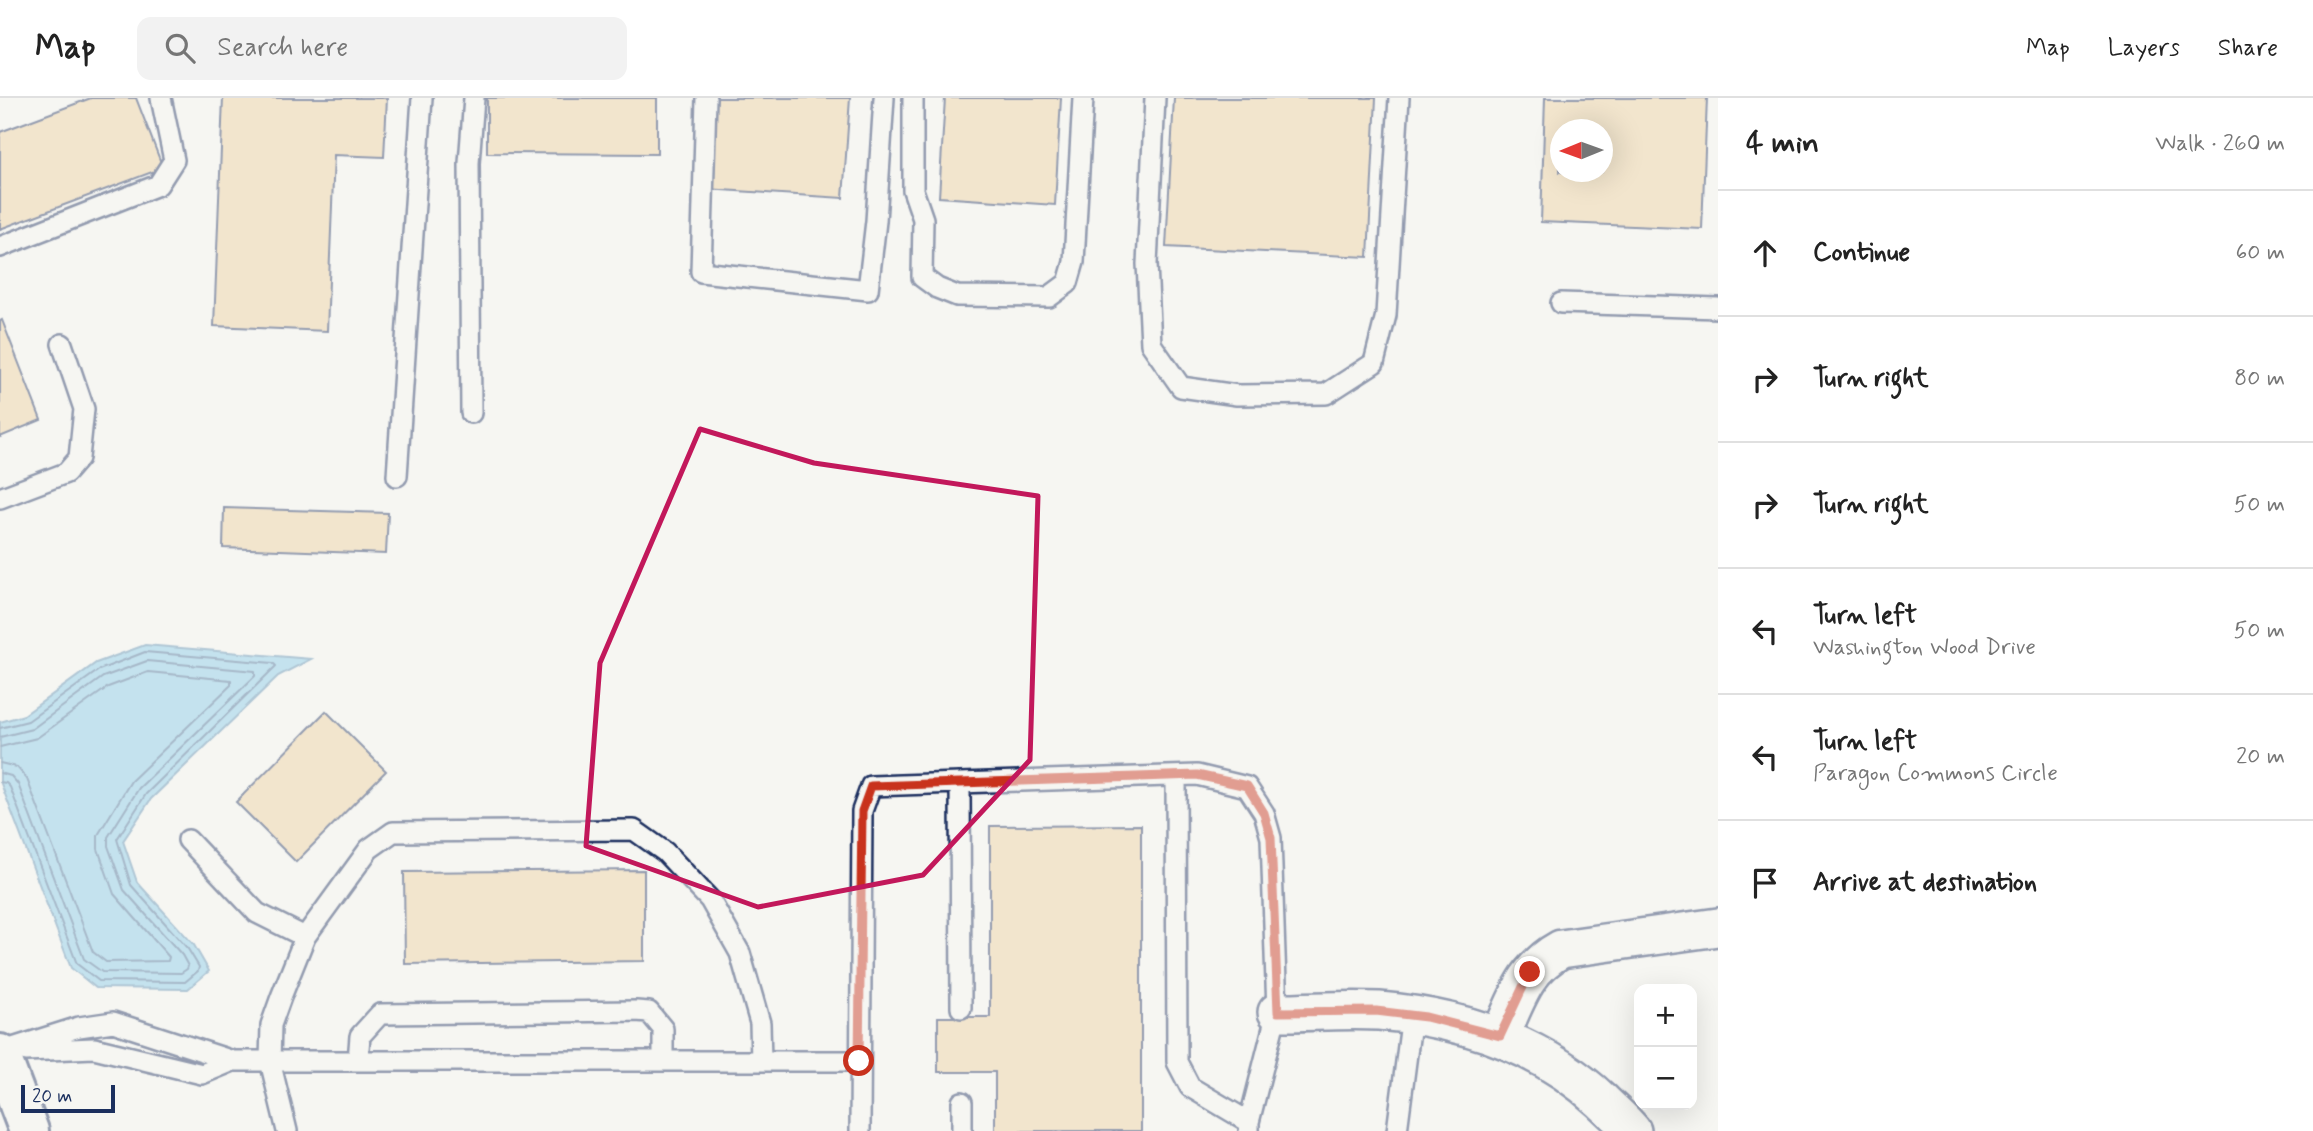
<!DOCTYPE html>
<html lang="en">
<head>
<meta charset="utf-8">
<style>
  body { margin:0; font-family:Mynerve,sans-serif; background:#f2f2f2; color:#222 }
  .controls { position:absolute; right:21px; bottom:21px; display:grid; overflow:hidden; border-radius:14px; box-shadow:0 7px 28px #0002 }
  .controls button { width:63px; height:63px; display:grid; place-items:center; padding:0; border:0; border-bottom:2px solid #e0e0e0; background:#fff; color:#222; font:35px sans-serif }
  .compass { position:absolute; left:1550px; top:21px; width:63px; height:63px; border-radius:50%; background:#fff; box-shadow:0 7px 28px #0002; rotate:269deg }
  .scale { position:absolute; left:21px; bottom:18px; width:94px; box-sizing:border-box; padding-left:7px; border:4px solid #1b2f5e; border-top:0; font-size:19px; line-height:24px; white-space:nowrap; color:#1b2f5e; -webkit-text-stroke:5px #f6f6f2; paint-order:stroke }
  .stop { position:absolute; width:21px; height:21px; margin:-16px; border:5px solid #c8321e; border-radius:50%; background:#fff }
  .stop.end { background:#c8321e; border-color:#fff; box-shadow:0 2px 7px #0008 }
  .list { margin:0; padding:0; list-style:none }
  h2 { display:flex; justify-content:space-between; align-items:center; height:91px; margin:0; padding:0 28px; font-size:30px }
  h2 small { font-size:23px; font-weight:400; color:#767676 }
  .list li { display:grid; grid-template-columns:46px 1fr auto; gap:21px; align-items:center; box-sizing:border-box; height:126px; padding:0 28px; border-top:2px solid #e0e0e0 }
  .list b { display:block; font-size:26px; white-space:nowrap }
  .list p { margin:0; font-size:23px; white-space:nowrap; color:#767676 }
  .list em { font-size:23px; font-style:normal; color:#767676 }
  .icon { flex:none; width:38px; height:38px; fill:none; stroke:currentColor; stroke-width:2; stroke-linecap:round; stroke-linejoin:round }
  .map { position:relative; flex:none; width:1718px; height:1033px; overflow:hidden }
  header { display:flex; align-items:center; gap:42px; box-sizing:border-box; height:98px; padding:0 35px; background:#fff; border-bottom:2px solid #e0e0e0 }
  header strong { font-size:33px }
  nav { display:flex; gap:38px; margin-inline-start:auto; font-size:24px }
  .search { width:490px; height:63px; background:#f2f2f2; display:flex; align-items:center; gap:18px; box-sizing:border-box; padding:0 24px; border-radius:14px; color:#767676; font-size:26px }
  main { display:flex }
  aside { flex:1; background:#fff }
  .map>svg:first-child { display:block }
</style>
</head>
<body>
<header>
<strong>Map</strong>
<div class="search"><svg class="icon" aria-label="search" viewBox="0 0 24 24"><circle cx="10" cy="10" r="6"/><path d="M15 15l6 6"/></svg>Search here</div>
<nav><a>Map</a><a>Layers</a><a>Share</a></nav>
</header>
<main>
<div class="map">
<svg width="1718" height="1033" viewBox="0 0 1718 1033">
  <rect width="100%" height="100%" fill="#f6f6f2"/>
  <filter id="ink" filterUnits="userSpaceOnUse"><feTurbulence type="fractalNoise" baseFrequency=".0143" numOctaves="2"/><feDisplacementMap in="SourceGraphic" scale="14" xChannelSelector="R" yChannelSelector="G"/><feConvolveMatrix kernelMatrix="1 2 1 2 8 2 1 2 1" color-interpolation-filters="sRGB"/></filter>
  <g filter="url(#ink)">
    <path fill="#88cbe9" stroke="#5c8db1" stroke-width="2" d="M145,547L311,561L278,578L151,701L123,743L137,784L194,847L209,873L188,891L96,890L71,870L0,683V624L24,617L96,565Z"/>
    <g fill="none" stroke-linecap="round" stroke-linejoin="round">
      <path stroke="#476d96" stroke-width="2" d="M0,630L28,623L99,572L145,554L273,565L276,568L146,696L117,741L131,787L188,851L199,869L198,873L185,884L99,883L77,866L10,689L6,685L0,684
        M0,639L32,631L103,579L147,563L255,573V578L139,690L108,739V748L124,792L182,857L188,868L187,871L181,875L102,874L84,861L18,686L11,678L0,675
        M0,649L37,640L108,589L148,574L231,582V587L131,683L98,737V751L114,796L169,859L168,863L106,864L93,854L27,681L17,669L0,665"/>
    </g>
    <path fill="#eed1a1" stroke="#1b2f5e" stroke-width="2" fill-rule="evenodd" d="M91,0H136L163,70L0,131V34Z
      M223,0H387L384,59L334,57L327,233L214,228Z
      M487,0H657V56L487,55Z
      M712,0H850L843,100L706,91Z
      M945,0H1061L1055,107L939,99Z
      M1174,0H1376L1368,159L1166,149Z
      M1545,0H1707L1702,131L1541,124ZM1560,32H1602V74H1560Z
      M2,222L41,322L0,339V223Z
      M224,410L388,415L386,456L223,450Z
      M326,613L386,673L296,764L236,704Z
      M1141,727V1033H995V974H938V919H990V728Z
      M644,772V863L405,866L404,774Z"/>
    <g fill="none" stroke-linecap="round" stroke-linejoin="round">
      <defs>
        <path id="service" d="M706,0L701,174L868,192L876,123L884,0
          M913,0V92L923,121L922,179L937,190L957,198L1049,199L1068,185L1074,164L1083,0
          M1155,0L1147,166L1151,246L1181,289L1237,297L1326,296L1374,265L1386,217L1399,0
          M0,149L158,87L174,62L161,0
          M1561,205L1718,210
          M471,315L469,65L474,0
          M397,378L422,0
          M0,400L66,375L79,360L84,311L62,246
          M1176,678L1177,964L1190,989L1249,1024
          M960,685L961,910
          M188,742L257,815L305,839
          M26,953L94,950L202,976L233,963
          M0,954L79,929L113,924L233,963H859
          M358,963L360,938L380,916L636,913L649,914L663,931V963
          M287,1033L270,963L271,927L281,899L305,839L369,751L393,734L634,732L665,754L710,802L740,855L760,925L761,963
          M860,1033L862,713L871,688L1197,677L1247,689L1264,715L1271,740L1277,914L1249,1024V1033
          M962,1033V1004
          M1397,1033L1412,917"/>
        <path id="minor" d="M1277,914C1311,914 1346,911 1379,913C1462,920 1540,945 1602,1003C1612,1013 1623,1022 1632,1033
          M1500,938C1517,902 1524,871 1561,851L1718,829"/>
        <path id="tertiary" d="M0,956L29,1033"/>
      </defs>
      <use href="#service" stroke="#1b2f5e" stroke-width="24"/>
      <use href="#minor" stroke="#1b2f5e" stroke-width="42"/>
      <use href="#tertiary" stroke="#1b2f5e" stroke-width="44"/>
      <use href="#service" stroke="#f6f6f2" stroke-width="19"/>
      <use href="#minor" stroke="#f6f6f2" stroke-width="37"/>
      <use href="#tertiary" stroke="#f6f6f2" stroke-width="38"/>
    </g>
  </g>
  <g fill="none" stroke-linecap="round" stroke-linejoin="round" filter="url(#ink)">
    <path stroke="#c8321e" stroke-width="9" d="M859,963L862,713L871,688L1197,677L1247,688L1264,715L1271,740L1278,914L1376,913L1426,919L1500,938L1530,874"/>
  </g>
  <path d="M0 0H1718V1033H0ZM700,331L814,365L1038,398L1030,662L923,777L758,809L586,748L600,565Z" fill="#f6f6f2" fill-opacity=".55" fill-rule="evenodd"/>
  <path fill="none" stroke="#c2185b" stroke-width="5" stroke-linejoin="round" d="M700,331L814,365L1038,398L1030,662L923,777L758,809L586,748L600,565Z"/>
</svg>
<div class="controls">
<button>+</button>
<button>−</button>
</div>
<svg class="compass" viewBox="-18 -18 36 36"><path d="M0-13l5 13h-10z" fill="#e53935"/><path d="M0 13l5-13h-10z" fill="#767676"/></svg>
<div class="scale">20 m</div>
<div class="stop" style="left:859px;top:963px"></div>
<div class="stop end" style="left:1530px;top:874px"></div>
</div>
<aside>
<h2>4 min<small>Walk · 260 m</small></h2>
<ul class="list">
<li><svg class="icon" aria-label="ahead" viewBox="0 0 24 24"><path d="M12 20V5M6 11l6-6 6 6"/></svg><div><b>Continue</b></div><em>60 m</em></li>
<li><svg class="icon" aria-label="right" viewBox="0 0 24 24"><path d="M7 20v-9h11M14 6l5 5-5 5"/></svg><div><b>Turn right</b></div><em>80 m</em></li>
<li><svg class="icon" aria-label="right" viewBox="0 0 24 24"><path d="M7 20v-9h11M14 6l5 5-5 5"/></svg><div><b>Turn right</b></div><em>50 m</em></li>
<li><svg class="icon" aria-label="left" viewBox="0 0 24 24"><path d="M17 20v-9H6M10 6l-5 5 5 5"/></svg><div><b>Turn left</b><p>Washington Wood Drive</p></div><em>50 m</em></li>
<li><svg class="icon" aria-label="left" viewBox="0 0 24 24"><path d="M17 20v-9H6M10 6l-5 5 5 5"/></svg><div><b>Turn left</b><p>Paragon Commons Circle</p></div><em>20 m</em></li>
<li><svg class="icon" aria-label="arrive" viewBox="0 0 24 24"><path d="M6 21V4h12l-3 4 3 4H6"/></svg><div><b>Arrive at destination</b></div></li>
</ul>
</aside>
</main>
</body>
</html>
